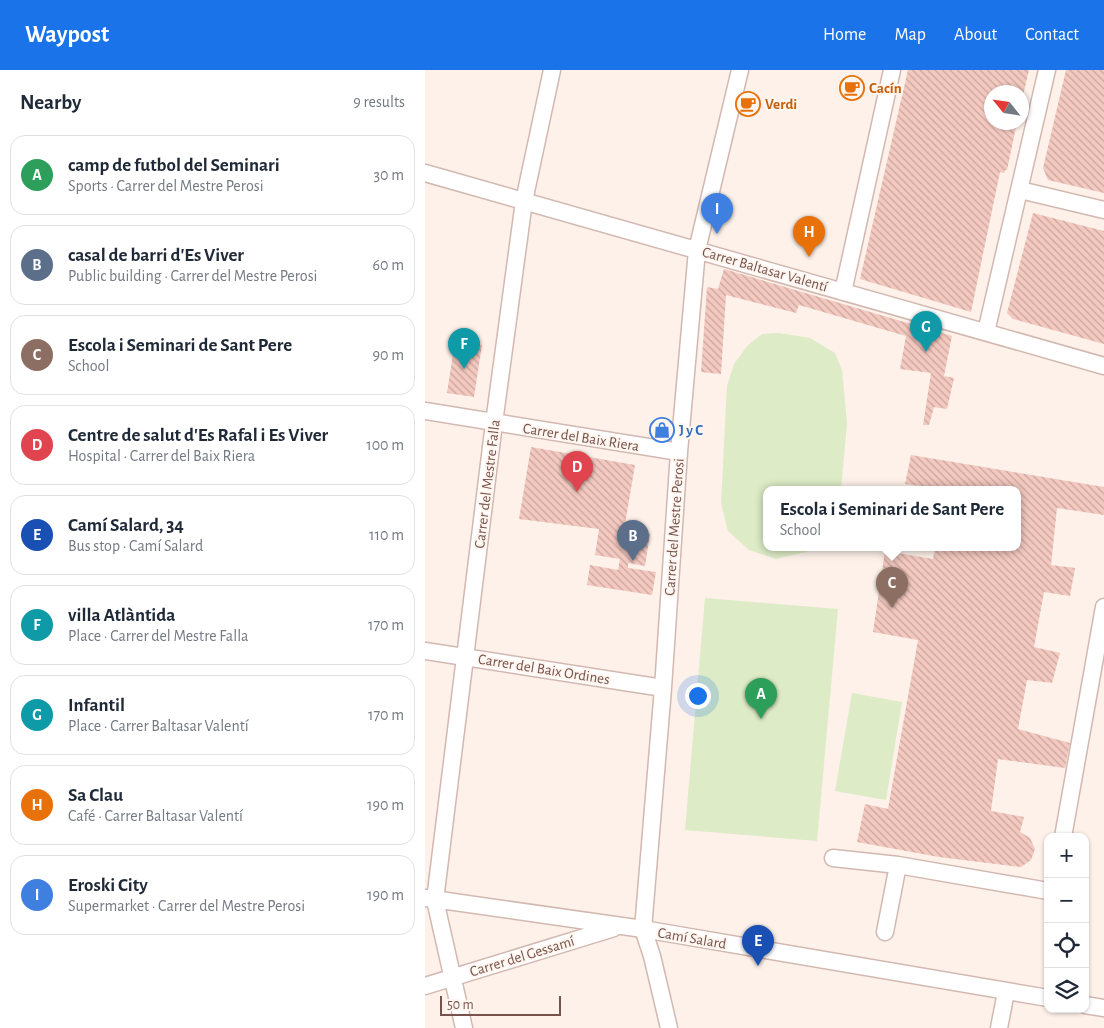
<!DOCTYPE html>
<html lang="en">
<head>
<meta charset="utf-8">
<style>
  body { margin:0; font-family:"Alegreya Sans",sans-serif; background:#f6f6f7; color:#1f2937 }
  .controls { position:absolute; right:15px; bottom:15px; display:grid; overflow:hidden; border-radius:10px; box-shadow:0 1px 4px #0004 }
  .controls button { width:45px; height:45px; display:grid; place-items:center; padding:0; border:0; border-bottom:1px solid #e0e1e3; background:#fff; color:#1f2937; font:25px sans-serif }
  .compass { position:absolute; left:559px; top:15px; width:45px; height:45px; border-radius:50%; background:#fff; box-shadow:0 1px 4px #0004; rotate:300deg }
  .scale { position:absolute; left:15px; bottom:12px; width:121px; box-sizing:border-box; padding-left:5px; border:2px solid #78524c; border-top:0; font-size:14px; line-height:18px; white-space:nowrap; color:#78524c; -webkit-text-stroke:4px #fff6f0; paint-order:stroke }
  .you { position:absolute; left:272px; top:625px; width:18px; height:18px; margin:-12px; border:4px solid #fff; border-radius:50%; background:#1a73e8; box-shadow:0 0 0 8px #1a73e833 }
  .badge { display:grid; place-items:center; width:32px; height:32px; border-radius:50%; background:#1a73e8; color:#fff; font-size:16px; font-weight:700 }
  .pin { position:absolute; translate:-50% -41px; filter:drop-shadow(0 1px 2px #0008) }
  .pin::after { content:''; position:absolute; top:26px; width:18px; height:15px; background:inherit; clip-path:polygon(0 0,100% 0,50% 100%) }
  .popup { position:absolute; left:338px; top:416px; width:258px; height:65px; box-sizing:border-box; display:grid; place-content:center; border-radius:10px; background:#fff; filter:drop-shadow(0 1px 4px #0005); font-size:16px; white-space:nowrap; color:#747a83 }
  .popup b { font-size:19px; color:#1f2937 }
  .popup::after { content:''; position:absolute; left:50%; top:100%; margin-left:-10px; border:10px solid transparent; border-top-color:#fff }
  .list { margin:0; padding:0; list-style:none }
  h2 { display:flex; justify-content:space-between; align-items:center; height:65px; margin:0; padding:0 20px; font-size:21px }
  h2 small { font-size:16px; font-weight:400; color:#747a83 }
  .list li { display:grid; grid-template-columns:32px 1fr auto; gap:15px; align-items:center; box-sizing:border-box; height:80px; margin:0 10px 10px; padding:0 10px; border:1px solid #e0e1e3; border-radius:15px }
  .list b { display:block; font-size:19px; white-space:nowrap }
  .list p { margin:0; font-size:16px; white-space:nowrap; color:#747a83 }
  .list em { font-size:16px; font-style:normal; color:#747a83 }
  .icon { flex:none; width:28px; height:28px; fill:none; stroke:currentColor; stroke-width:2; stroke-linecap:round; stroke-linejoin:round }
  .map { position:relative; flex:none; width:679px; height:958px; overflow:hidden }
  header { display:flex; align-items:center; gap:30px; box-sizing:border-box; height:70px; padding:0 25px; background:#1a73e8; color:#fff }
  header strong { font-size:24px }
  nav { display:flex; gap:28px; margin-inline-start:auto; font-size:18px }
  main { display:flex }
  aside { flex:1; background:#fff }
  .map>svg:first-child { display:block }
</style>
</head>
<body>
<header>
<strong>Waypost</strong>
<nav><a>Home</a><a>Map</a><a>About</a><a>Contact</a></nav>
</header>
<main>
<aside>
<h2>Nearby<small>9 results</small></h2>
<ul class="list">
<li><span class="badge" style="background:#2e9e5b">A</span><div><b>camp de futbol del Seminari</b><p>Sports · Carrer del Mestre Perosi</p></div><em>30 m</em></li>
<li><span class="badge" style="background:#5c6f8a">B</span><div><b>casal de barri d'Es Viver</b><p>Public building · Carrer del Mestre Perosi</p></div><em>60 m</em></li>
<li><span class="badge" style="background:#8d6e63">C</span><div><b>Escola i Seminari de Sant Pere</b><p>School</p></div><em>90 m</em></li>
<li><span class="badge" style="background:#e0444e">D</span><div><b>Centre de salut d'Es Rafal i Es Viver</b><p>Hospital · Carrer del Baix Riera</p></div><em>100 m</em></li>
<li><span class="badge" style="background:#1a4fb4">E</span><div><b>Camí Salard, 34</b><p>Bus stop · Camí Salard</p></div><em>110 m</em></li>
<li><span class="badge" style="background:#0f9aa8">F</span><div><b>villa Atlàntida</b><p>Place · Carrer del Mestre Falla</p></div><em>170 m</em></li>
<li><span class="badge" style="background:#0f9aa8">G</span><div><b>Infantil</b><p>Place · Carrer Baltasar Valentí</p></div><em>170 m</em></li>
<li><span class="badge" style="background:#e8710a">H</span><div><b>Sa Clau</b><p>Café · Carrer Baltasar Valentí</p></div><em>190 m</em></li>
<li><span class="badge" style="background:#3f7fe0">I</span><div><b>Eroski City</b><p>Supermarket · Carrer del Mestre Perosi</p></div><em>190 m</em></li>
</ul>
</aside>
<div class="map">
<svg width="679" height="958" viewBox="0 0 679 958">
  <defs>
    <pattern id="building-back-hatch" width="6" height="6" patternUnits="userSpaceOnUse" patternTransform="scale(1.25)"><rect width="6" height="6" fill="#f3c9c0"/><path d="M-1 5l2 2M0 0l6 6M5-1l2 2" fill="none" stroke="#caa69e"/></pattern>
  </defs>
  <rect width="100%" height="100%" fill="#fdf1e9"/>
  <path fill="#ddebc6" d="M354,263L385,268L410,283L417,300L422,353L416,419H342V477H388L381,482L351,489L324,480L303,461L296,433L302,316L309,294L323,275L337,264Z
    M280,528L413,539L392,771L260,760Z
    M427,623L477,632L461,730L410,721Z"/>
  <path fill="url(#building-back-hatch)" d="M483,0H604L597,30L596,22H566V52H592L582,100H580L579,103L575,102L546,242L435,209Z
    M641,0H679V123L623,110L618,98Z
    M608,143L679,161V274L588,249L582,243Z
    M299,199L527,266L519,306L529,308L522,339L509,337L504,355H498L506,303L475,299L481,266L374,235L371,243L301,225L296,304L276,302L282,217L293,219Z
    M30,271L57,275L49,327L22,323Z
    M106,377L210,395L199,460L225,464L220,496L203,493V498L231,502L227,525L162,515L165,495L193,500L195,489L170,485L174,459L94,449Z
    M486,385L679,417V445L632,438L626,495L650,498L645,526L619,522L609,577L635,583L627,613L602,610L593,659L645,673L640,698L573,689L566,741L599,747L595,762L605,768L610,779L606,790L596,797L514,787L432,772L440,734L463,739L493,570L448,562L460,481L508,489L510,477H592V419H518L480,414Z"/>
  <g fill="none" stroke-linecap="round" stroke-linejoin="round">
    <defs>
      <path id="minor" d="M0,103L679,296
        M595,120L679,140
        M418,222L467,0
        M561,262L622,0
        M0,341L254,382
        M0,581L238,618
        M638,767L679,537
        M408,788L473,795L623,821
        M1,828L218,859L623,928
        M460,862L473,795
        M0,916L189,858
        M660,935L679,938
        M39,958L10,830L69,353L99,131L127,0
        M244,958L227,886L218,859L238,618L254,382L272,180L315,0
        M574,958L581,922"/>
    </defs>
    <use href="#minor" stroke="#d2b8b0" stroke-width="19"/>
    <use href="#minor" stroke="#fff" stroke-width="16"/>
  </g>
  <defs>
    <symbol id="cafe-ring" viewBox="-11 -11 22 22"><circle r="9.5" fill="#fff6f0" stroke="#e8710a" stroke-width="1.5"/><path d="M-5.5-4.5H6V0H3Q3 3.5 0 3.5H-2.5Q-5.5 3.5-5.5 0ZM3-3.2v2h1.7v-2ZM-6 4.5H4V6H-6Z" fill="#e8710a"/></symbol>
    <symbol id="shop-ring" viewBox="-11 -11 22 22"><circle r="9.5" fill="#fff6f0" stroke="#3f7fe0" stroke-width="1.5"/><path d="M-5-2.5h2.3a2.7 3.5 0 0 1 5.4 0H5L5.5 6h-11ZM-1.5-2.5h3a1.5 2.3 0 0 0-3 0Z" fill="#3f7fe0"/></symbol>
  </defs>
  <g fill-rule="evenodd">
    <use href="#cafe-ring" x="413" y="4" width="28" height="28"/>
    <use href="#cafe-ring" x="309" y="20" width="28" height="28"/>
    <use href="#shop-ring" x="223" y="346" width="28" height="28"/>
  </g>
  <g text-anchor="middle" stroke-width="4" stroke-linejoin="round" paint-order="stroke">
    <g font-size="15" font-weight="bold" fill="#c56008" stroke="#fff6f0" text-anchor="start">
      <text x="444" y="23">Cacín</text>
      <text x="340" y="39">Verdi</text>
    </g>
    <g font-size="15" fill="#78524c" stroke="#fff6f0">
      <text transform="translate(340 199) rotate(16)" y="5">Carrer Baltasar Valentí</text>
      <text transform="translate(156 367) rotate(9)" y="5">Carrer del Baix Riera</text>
      <text transform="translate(62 414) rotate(-83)" y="5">Carrer del Mestre Falla</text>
      <text transform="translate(249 457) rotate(-86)" y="5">Carrer del Mestre Perosi</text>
      <text transform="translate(119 599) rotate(9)" y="5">Carrer del Baix Ordines</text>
      <text transform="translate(267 868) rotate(10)" y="5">Camí Salard</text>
      <text transform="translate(97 886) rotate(-17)" y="5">Carrer del Gessamí</text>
    </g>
    <g font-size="15" font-weight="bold" fill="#366cbe" stroke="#fff6f0" text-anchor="start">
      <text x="254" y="365">J y C</text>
    </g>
  </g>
</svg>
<div class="controls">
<button>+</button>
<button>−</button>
<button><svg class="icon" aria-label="locate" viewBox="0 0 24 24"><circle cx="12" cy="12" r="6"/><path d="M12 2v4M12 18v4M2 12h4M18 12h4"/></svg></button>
<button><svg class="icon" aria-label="layers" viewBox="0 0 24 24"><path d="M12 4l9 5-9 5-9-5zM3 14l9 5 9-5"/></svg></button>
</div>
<svg class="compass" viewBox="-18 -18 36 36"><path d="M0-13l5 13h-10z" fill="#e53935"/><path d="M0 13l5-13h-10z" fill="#747a83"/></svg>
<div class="scale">50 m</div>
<div class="you"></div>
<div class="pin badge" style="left:336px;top:649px;background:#2e9e5b">A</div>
<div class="pin badge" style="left:208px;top:491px;background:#5c6f8a">B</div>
<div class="pin badge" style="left:467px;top:538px;background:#8d6e63">C</div>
<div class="popup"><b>Escola i Seminari de Sant Pere</b>School</div>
<div class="pin badge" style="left:152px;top:422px;background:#e0444e">D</div>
<div class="pin badge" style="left:333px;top:896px;background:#1a4fb4">E</div>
<div class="pin badge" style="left:39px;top:299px;background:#0f9aa8">F</div>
<div class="pin badge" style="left:501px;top:282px;background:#0f9aa8">G</div>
<div class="pin badge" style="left:384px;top:187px;background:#e8710a">H</div>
<div class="pin badge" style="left:292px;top:164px;background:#3f7fe0">I</div>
</div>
</main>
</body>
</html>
